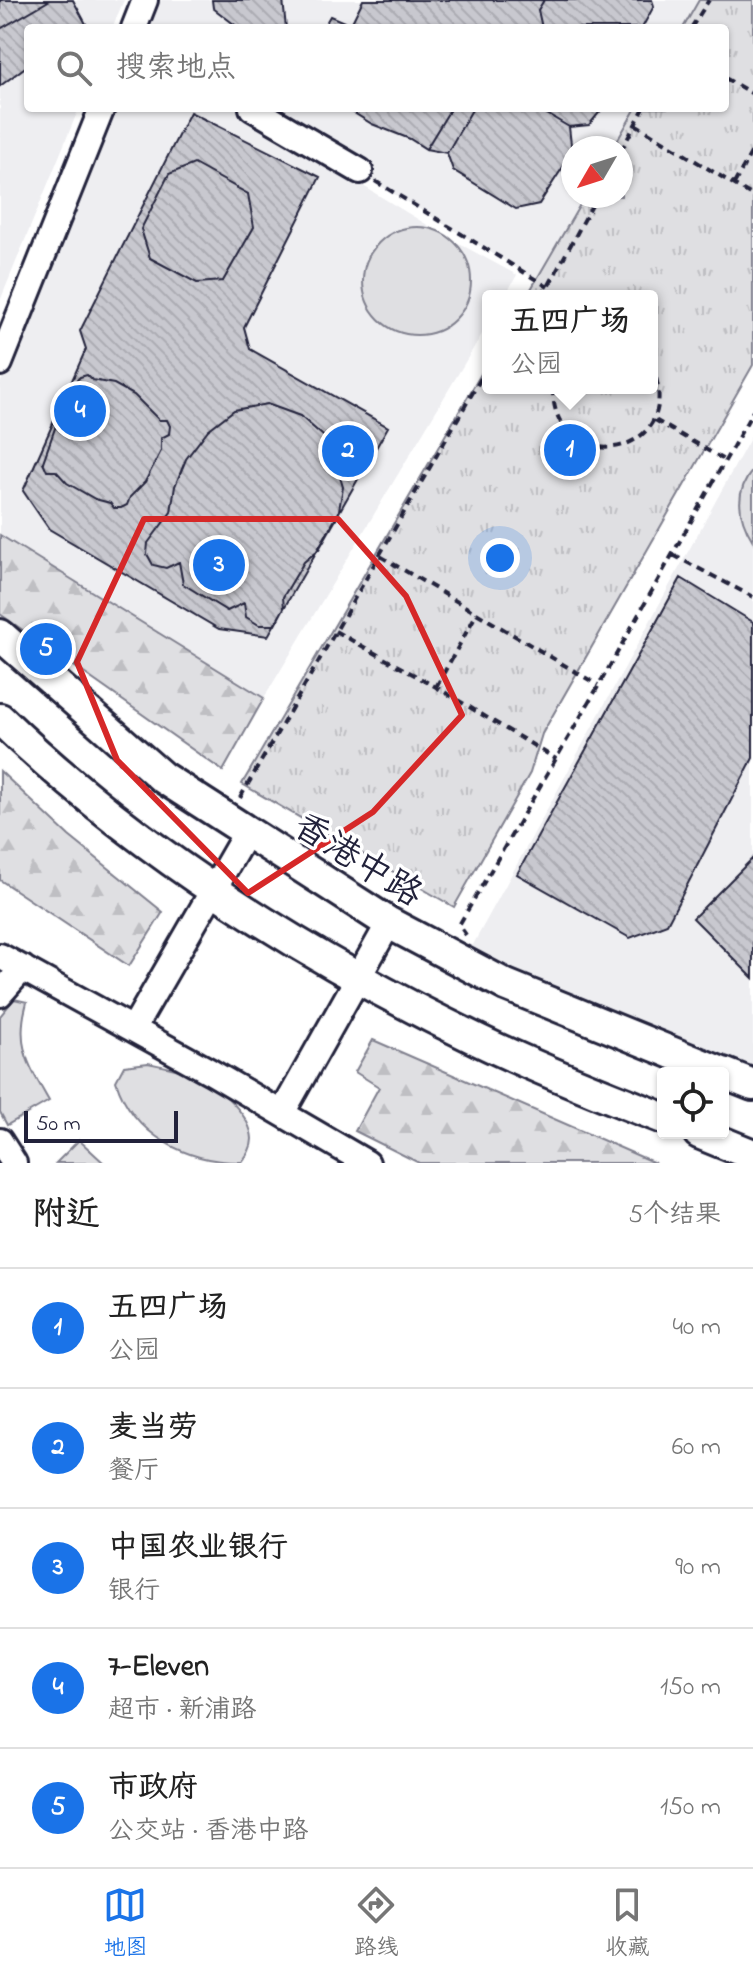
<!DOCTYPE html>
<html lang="zh">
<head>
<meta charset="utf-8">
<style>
  body { margin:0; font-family:"Indie Flower","LXGW WenKai TC",sans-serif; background:#f6f6f6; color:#222 }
  .controls { position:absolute; right:24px; bottom:24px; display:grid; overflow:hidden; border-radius:8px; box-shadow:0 2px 6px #0004 }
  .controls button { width:72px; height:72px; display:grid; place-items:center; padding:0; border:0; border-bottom:2px solid #e0e0e0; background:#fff; color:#222; font:40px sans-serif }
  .compass { position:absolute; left:561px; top:136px; width:72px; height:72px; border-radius:50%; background:#fff; box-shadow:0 2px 6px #0004; rotate:231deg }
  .scale { position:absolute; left:24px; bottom:20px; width:154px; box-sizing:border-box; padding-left:8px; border:4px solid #22223b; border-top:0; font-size:22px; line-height:28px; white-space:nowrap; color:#22223b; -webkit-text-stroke:6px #fff; paint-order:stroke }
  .you { position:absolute; left:500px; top:558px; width:28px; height:28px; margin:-20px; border:6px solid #fff; border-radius:50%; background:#1a73e8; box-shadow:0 0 0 12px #1a73e833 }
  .badge { display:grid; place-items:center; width:52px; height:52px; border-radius:50%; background:#1a73e8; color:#fff; font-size:26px; font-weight:700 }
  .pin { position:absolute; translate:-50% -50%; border:4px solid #fff; box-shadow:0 2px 8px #0006 }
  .popup { position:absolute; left:482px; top:290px; width:176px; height:104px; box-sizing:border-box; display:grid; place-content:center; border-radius:8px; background:#fff; filter:drop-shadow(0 2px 6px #0005); font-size:26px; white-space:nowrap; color:#767676 }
  .popup b { font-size:30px; color:#222 }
  .popup::after { content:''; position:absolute; left:50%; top:100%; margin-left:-16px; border:16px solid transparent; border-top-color:#fff }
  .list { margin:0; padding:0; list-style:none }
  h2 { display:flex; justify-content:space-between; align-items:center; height:104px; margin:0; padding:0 32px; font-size:34px }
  h2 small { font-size:26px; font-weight:400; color:#767676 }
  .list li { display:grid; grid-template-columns:52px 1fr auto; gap:24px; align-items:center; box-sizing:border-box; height:120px; padding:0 32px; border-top:2px solid #e0e0e0 }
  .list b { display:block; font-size:30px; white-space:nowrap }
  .list p { margin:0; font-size:26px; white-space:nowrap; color:#767676 }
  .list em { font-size:26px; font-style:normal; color:#767676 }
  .icon { flex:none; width:44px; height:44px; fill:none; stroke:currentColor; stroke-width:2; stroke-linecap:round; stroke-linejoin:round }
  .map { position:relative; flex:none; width:753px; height:1163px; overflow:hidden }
  .search { position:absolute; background:#fff; box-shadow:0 2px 6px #0004; left:24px; right:24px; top:24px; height:88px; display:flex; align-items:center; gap:20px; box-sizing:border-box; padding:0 28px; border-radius:8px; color:#767676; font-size:30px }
  .sheet { height:704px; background:#fff }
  nav { display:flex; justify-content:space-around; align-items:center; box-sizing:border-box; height:112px; border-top:2px solid #e0e0e0; background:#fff; font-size:22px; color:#767676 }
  nav a { display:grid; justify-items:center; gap:4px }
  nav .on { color:#1a73e8 }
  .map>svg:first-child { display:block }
</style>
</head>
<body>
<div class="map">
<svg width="753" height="1163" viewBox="0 0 753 1163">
  <defs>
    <pattern id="forest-firs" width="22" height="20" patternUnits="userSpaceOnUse" patternTransform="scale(2)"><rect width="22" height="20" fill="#dfdfe2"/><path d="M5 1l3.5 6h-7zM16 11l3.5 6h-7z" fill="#bfbfc3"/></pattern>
    <pattern id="park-tufts" width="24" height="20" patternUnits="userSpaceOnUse" patternTransform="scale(2)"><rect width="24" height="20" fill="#dfdfe2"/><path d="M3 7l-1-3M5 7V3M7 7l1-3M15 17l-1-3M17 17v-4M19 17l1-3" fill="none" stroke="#bfbfc3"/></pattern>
    <pattern id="building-back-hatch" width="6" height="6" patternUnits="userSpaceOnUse" patternTransform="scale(2)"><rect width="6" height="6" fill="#c8c8cf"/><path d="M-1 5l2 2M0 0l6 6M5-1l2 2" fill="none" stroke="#acacb3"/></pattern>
  </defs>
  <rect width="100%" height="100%" fill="#fff"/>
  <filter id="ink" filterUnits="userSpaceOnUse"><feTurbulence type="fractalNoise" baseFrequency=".0125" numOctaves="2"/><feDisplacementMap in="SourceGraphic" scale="16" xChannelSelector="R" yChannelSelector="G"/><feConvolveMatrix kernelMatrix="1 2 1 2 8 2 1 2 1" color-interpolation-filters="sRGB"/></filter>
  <g filter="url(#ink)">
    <path fill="#eeeef1" d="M0,0H124L112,28H28V108H79L0,301Z
      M161,0H715L699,28H149Z
      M110,108H235L447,237L517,275L505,296H488V324L264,698L0,535V384Z
      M252,108H652L621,148H573V196H601L548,287Z
      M753,433V1088L463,963Z"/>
    <path fill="#dfdfe2" stroke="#80808e" stroke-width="2" d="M363 281a54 54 0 1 1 108 0a54 54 0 1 1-108 0Z
      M753,470V541C738,517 734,492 753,470Z
      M14,999L27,1002C15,1045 28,1064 49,1101L7,1125L0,1112V1016Z
      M148,1063C166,1067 185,1070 202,1079C221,1089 251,1116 252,1139C252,1148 247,1155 242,1162C187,1163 133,1135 116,1081L124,1066Z
      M79,1140L104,1163H56Z"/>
    <path fill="url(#forest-firs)" stroke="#80808e" stroke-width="2" d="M0,535L264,698L223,771L0,614Z
      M0,771L69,836L163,912L129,966L0,880Z
      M373,1040L655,1163H419L355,1131L379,1087L355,1072Z"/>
    <path fill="url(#park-tufts)" stroke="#80808e" stroke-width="2" d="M699,0H753V365L542,734L530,773L454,907L242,784L488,362V388H652V296H527L585,196H621V148H613L636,108H725V28H683Z"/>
    <path fill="url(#building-back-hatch)" stroke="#22223b" stroke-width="2" d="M0,0H73L86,24L80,28H28V65L0,86Z
      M0,0H50L0,29Z
      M212,0H283L286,28H239L213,8Z
      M363,0H652L654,6L642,28H323L330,16L344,22H352Z
      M544,0H652L654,6L642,28H542L538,10Z
      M330,16L344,22L376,28H323Z
      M346,108H603L589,125L569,127L572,153L539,204L516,209L453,170L447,153L426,149L410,139L372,124Z
      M346,108H451L426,149L410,139L372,124Z
      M473,108H537L569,127L572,153L539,204L516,209L453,170L447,153Z
      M190,112L320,177L244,327L250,349L388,427L268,636L219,629L49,529L23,491L86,349L80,331Z
      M194,164L248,194L254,227L223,281L197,283L150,258L141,229L169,174Z
      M87,375L92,380L114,384L134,395L159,420H167L170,426L169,434L161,438V451L145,482L130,497L127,505L121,508H114L110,503L95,499L67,483L56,471H47L43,462L59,417L78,389L75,382L80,377Z
      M267,404L300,416L329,441L343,487L338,516L319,549L304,562L283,597L284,608L275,625H259L246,617L244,603L227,611L183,584L179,562L166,568L153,565L147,554L148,543L171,512L175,486L186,459L208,430L234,410Z
      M681,578L753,622V758L667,924L630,938L517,874Z
      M753,858V978L693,918Z"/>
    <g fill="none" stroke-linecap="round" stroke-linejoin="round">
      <defs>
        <path id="minor" d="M134,28L145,0
          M252,108L360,171
          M0,363L102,108
          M0,956L211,1072L367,1163
          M0,994L23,968
          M133,1029L246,833
          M282,1113L389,923
          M0,1141L14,1163"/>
        <path id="major" d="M0,635L162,777L389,923L506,985L722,1073
          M0,719C137,851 307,958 478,1040C538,1069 601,1094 663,1118
          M723,1073L753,1085
          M699,1133L753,1155"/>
      </defs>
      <use href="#minor" stroke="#22223b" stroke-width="30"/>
      <use href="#major" stroke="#22223b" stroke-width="36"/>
      <path stroke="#22223b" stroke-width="4" stroke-dasharray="8 6" stroke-linecap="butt" d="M691,28L709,0
        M725,78L753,94
        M635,124L753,196
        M621,151L644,108
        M375,181L548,287
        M734,184L753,149
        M540,296L548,287L597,196
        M553,388C551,480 690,460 652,366
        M655,420L724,460
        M673,555L753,597
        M380,556L598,685
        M335,631L436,687L556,759
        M436,687L477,613
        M240,798L488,366
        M466,935L459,925L599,685L753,411"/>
      <use href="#minor" stroke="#fff" stroke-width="24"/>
      <use href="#major" stroke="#fff" stroke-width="30"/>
    </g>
  </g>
  <path fill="none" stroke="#d62828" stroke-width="6" stroke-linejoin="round" d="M144,519H338L406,596L462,715L373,812L248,893L117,760L77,662Z"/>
  <g text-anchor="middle" stroke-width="7" stroke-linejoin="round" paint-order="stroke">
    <g font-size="36" fill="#22223b" stroke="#fff">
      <text transform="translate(359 858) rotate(32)" y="13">香港中路</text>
    </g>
  </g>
</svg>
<div class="controls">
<button><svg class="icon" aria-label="locate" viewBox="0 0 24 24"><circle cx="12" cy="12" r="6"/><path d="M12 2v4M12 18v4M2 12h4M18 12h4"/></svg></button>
</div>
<svg class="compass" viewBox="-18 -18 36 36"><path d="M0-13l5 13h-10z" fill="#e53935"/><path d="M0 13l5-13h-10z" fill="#767676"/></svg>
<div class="scale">50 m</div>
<div class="you"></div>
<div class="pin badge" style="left:570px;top:450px">1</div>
<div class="popup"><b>五四广场</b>公园</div>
<div class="pin badge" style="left:348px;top:451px">2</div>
<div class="pin badge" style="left:219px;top:565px">3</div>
<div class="pin badge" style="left:80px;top:411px">4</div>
<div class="pin badge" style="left:46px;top:649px">5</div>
<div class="search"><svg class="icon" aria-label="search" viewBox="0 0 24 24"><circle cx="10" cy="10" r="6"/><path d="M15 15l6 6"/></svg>搜索地点</div>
</div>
<section class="sheet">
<h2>附近<small>5个结果</small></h2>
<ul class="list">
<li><span class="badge">1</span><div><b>五四广场</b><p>公园</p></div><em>40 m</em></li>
<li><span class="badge">2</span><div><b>麦当劳</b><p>餐厅</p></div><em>60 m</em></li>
<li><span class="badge">3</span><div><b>中国农业银行</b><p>银行</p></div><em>90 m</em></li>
<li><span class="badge">4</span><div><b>7-Eleven</b><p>超市 · 新浦路</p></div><em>150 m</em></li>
<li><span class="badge">5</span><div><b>市政府</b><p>公交站 · 香港中路</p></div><em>150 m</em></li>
</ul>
</section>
<nav>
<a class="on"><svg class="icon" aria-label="map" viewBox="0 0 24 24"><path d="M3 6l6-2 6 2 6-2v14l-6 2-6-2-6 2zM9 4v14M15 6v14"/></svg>地图</a>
<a><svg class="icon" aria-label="directions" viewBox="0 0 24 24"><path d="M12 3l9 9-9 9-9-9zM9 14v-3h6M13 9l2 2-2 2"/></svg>路线</a>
<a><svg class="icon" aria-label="saved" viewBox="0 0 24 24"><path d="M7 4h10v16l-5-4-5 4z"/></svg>收藏</a>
</nav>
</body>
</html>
